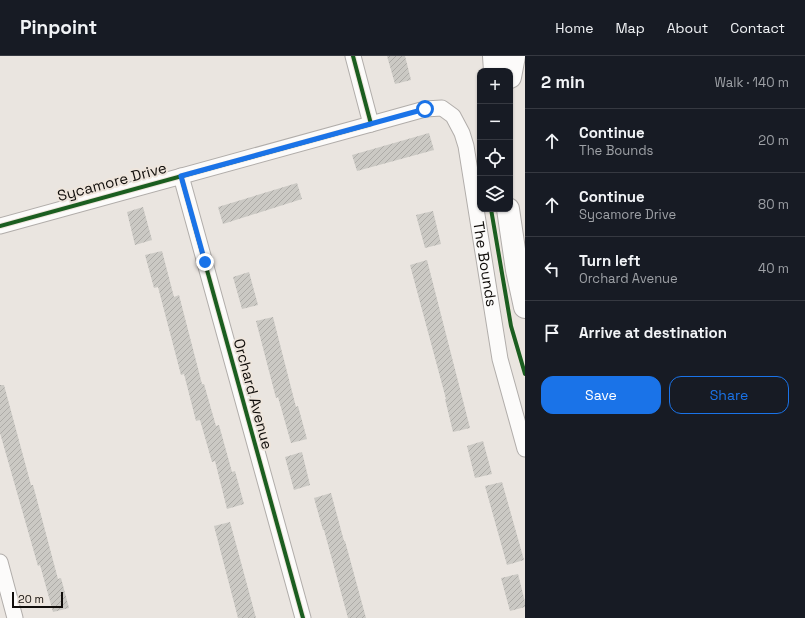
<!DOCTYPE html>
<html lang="en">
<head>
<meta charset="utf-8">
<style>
  body { margin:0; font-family:"Space Grotesk",sans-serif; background:#20242c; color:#f1f3f6 }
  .controls { position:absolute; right:12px; top:12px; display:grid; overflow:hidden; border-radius:8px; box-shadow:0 1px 3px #0004 }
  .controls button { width:36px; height:36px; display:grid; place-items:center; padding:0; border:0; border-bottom:1px solid #363941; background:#171b24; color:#f1f3f6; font:20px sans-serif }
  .scale { position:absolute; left:12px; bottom:10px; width:51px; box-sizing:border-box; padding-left:4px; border:2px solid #110e0b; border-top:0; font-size:11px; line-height:14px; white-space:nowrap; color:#110e0b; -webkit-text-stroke:3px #eee5dc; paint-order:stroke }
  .stop { position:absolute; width:12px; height:12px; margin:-9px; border:3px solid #1a73e8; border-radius:50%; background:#fff }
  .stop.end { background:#1a73e8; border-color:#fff; box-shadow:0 1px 4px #0008 }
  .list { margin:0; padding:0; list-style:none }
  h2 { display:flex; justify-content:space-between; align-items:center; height:52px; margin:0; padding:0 16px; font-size:17px }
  h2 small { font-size:13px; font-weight:400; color:#9ea1a6 }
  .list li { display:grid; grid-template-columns:26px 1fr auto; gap:12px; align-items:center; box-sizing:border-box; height:64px; padding:0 16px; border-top:1px solid #363941 }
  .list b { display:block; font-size:15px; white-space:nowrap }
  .list p { margin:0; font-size:13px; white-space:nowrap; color:#9ea1a6 }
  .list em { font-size:13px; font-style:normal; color:#9ea1a6 }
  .actions { display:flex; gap:8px; padding:12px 16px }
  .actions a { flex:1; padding:9px 0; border:1px solid #1a73e8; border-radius:12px; text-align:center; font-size:14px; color:#1a73e8 }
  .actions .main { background:#1a73e8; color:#fff }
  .icon { flex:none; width:22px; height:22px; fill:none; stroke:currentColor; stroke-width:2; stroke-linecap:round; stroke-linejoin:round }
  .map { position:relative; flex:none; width:525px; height:562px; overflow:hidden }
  header { display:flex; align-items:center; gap:24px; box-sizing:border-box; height:56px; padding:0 20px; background:#171b24; border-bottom:1px solid #363941 }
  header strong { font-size:19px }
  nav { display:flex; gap:22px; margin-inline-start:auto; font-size:14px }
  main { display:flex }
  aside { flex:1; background:#171b24 }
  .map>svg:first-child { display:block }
</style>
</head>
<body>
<header>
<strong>Pinpoint</strong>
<nav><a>Home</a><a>Map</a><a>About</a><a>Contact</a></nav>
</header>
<main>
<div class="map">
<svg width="525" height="562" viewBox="0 0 525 562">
  <defs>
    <pattern id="building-hatch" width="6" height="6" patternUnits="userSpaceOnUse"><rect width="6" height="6" fill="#cbc9c4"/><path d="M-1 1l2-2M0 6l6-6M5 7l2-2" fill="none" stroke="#adaba7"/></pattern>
  </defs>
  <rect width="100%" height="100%" fill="#eae5e0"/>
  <path fill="url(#building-hatch)" d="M387,0H405L411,24L395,28Z
    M429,77L434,94L357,115L352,99Z
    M297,127L302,143L223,168L218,151Z
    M143,151L152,184L135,189L127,156Z
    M433,155L441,188L425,192L416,159Z
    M162,195L174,241L179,239L202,328H204L216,370L219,369L232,416L235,415L244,448L227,453L215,405L212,406L200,364L196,365L184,318L181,319L158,231L154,232L145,199Z
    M427,204L470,372L453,376L445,343H446L410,209Z
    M249,216L258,249L242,253L233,221Z
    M273,261L296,351L298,350L307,383L291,387L278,341L276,342L256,265Z
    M0,329H4L31,429H33L58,523L61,522L69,552L53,556L40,509L38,510L0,377Z
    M483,385L492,418L475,422L467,390Z
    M302,396L310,429L294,434L285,401Z
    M502,426L524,504L507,509L485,430Z
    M331,437L344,485H345L366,562H348L324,474H323L314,442Z
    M230,466L239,499L256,562H238L214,470Z
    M518,518L525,546V551L510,555L501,522Z"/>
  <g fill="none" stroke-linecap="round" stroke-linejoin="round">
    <defs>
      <g id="street">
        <path id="s1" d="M371,68L425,53L442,52L453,60L462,77L466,90L500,303L525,393"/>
        <path d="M181,120L303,562"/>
        <path d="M0,170L371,68L353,0"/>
        <path d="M0,506L15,562"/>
      </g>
      <path id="primary" d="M494,0L495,15
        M510,21L514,0
        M508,153L517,214L525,251"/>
    </defs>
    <use href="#street" stroke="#b1adaa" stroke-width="17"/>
    <use href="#primary" stroke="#b1adaa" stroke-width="24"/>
    <use href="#street" stroke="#fcfbfa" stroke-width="15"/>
    <use href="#primary" stroke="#fcfbfa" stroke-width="22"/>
    <defs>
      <path id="cycleway" d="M181,120L303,562
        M491,153L511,270L525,318
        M0,170L371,68L353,0"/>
    </defs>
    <use href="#cycleway" stroke="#eee5dc" stroke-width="6"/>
    <use href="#cycleway" stroke="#1b5e20" stroke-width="4"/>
  </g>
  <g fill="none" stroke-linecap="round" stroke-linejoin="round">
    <path stroke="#1a73e8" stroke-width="5" d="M205,206L181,120L425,53"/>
  </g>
  <g text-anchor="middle" stroke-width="4" stroke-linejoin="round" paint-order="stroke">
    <g font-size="15" fill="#110e0b" stroke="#eee5dc">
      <text transform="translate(112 126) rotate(-15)" y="5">Sycamore Drive</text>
      <text dy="5" stroke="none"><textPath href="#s1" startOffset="239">The Bounds</textPath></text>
      <text transform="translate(253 338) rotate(75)" y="5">Orchard Avenue</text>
    </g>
  </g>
</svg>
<div class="controls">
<button>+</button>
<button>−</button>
<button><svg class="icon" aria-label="locate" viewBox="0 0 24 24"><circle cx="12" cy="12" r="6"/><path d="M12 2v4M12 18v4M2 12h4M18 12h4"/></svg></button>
<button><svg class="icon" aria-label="layers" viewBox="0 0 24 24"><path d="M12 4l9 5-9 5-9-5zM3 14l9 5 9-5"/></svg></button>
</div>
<div class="scale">20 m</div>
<div class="stop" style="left:425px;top:53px"></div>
<div class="stop end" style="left:205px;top:206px"></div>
</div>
<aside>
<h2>2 min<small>Walk · 140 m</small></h2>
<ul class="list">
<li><svg class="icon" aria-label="ahead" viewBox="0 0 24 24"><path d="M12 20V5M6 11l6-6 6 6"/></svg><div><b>Continue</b><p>The Bounds</p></div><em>20 m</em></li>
<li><svg class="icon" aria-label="ahead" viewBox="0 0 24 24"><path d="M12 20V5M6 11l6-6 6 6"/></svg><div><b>Continue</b><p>Sycamore Drive</p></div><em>80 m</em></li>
<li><svg class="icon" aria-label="left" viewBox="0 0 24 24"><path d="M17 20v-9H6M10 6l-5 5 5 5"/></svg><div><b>Turn left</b><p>Orchard Avenue</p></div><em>40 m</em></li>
<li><svg class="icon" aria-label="arrive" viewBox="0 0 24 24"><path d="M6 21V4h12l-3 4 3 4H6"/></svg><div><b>Arrive at destination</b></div></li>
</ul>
<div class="actions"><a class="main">Save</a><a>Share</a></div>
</aside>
</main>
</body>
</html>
